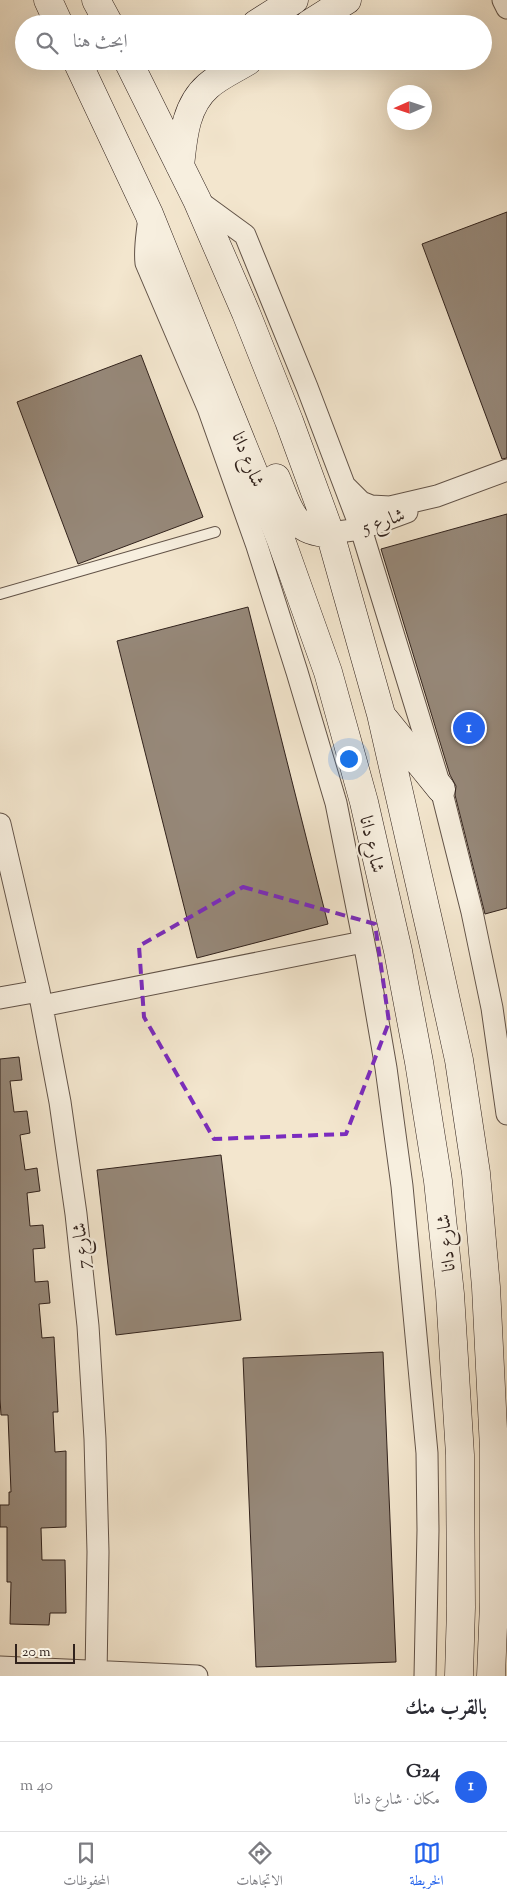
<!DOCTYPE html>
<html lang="ar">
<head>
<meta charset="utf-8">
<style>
  body { margin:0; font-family:"Sorts Mill Goudy",Amiri,serif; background:#f2f2f3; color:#2b2b33; direction:rtl }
  .compass { position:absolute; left:387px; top:85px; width:45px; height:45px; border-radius:50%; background:#fff; box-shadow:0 5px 20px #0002; rotate:267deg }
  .scale { position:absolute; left:15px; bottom:12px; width:60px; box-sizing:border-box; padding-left:5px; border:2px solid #31221c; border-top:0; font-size:14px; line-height:18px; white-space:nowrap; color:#31221c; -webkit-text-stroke:4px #f7efdf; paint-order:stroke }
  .you { position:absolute; left:348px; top:758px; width:18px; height:18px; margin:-12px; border:4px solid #fff; border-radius:50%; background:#1a73e8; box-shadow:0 0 0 8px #1a73e833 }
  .badge { display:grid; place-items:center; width:32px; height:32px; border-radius:50%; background:#2563eb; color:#fff; font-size:16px; font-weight:700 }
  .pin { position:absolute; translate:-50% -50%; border:2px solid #fff; box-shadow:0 1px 5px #0006 }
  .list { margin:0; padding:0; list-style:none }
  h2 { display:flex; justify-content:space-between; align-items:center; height:65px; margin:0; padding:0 20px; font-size:21px }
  h2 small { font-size:16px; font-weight:400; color:#7c7c81 }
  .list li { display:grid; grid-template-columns:32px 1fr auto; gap:15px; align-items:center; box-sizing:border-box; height:90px; padding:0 20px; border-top:1px solid #e1e1e2 }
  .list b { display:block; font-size:19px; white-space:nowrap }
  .list p { margin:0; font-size:16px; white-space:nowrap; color:#7c7c81 }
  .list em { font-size:16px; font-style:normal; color:#7c7c81 }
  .icon { flex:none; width:28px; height:28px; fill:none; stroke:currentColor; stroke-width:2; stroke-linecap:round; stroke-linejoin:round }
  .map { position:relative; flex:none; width:507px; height:1676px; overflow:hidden; direction:ltr }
  .search { position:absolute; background:#fff; box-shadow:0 5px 20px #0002; left:15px; right:15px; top:15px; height:55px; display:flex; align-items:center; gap:12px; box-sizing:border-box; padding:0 18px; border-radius:28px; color:#7c7c81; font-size:19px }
  .sheet { height:155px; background:#fff }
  nav { display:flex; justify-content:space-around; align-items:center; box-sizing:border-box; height:70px; border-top:1px solid #e1e1e2; background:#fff; font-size:14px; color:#7c7c81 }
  nav a { display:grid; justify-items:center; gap:2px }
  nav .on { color:#2563eb }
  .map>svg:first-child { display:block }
</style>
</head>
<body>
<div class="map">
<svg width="507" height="1676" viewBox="0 0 507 1676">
  <rect width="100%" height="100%" fill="#f3e6ce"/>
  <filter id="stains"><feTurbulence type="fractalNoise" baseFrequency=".004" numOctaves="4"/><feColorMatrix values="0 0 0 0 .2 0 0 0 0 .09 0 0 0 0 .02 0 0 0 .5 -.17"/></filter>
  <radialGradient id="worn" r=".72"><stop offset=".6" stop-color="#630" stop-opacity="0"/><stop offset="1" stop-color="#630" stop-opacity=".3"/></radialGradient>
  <path fill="#968879" stroke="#31221c" d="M507,212V458L502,459L422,244Z
    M141,355L203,517L78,564L17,402Z
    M507,514V908L485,914L455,795L456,786L450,775L381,549Z
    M248,607L328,924L197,958L117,641Z
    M19,1057L22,1080L10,1081L14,1112L27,1111L30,1133L20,1135L25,1170L37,1168L40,1191L27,1193L30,1226L43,1225L45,1248L33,1249L35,1282L48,1281L50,1303L39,1304L42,1338L54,1337L58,1412H53L55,1452L66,1451V1527L41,1528L42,1560H65L66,1613H50L49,1625L10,1624L11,1582H7V1527H0V1505H9V1492H11L8,1415H1L0,1399V1059Z
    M221,1155L241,1320L116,1335L97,1170Z
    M383,1352L396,1662L256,1667L243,1358Z"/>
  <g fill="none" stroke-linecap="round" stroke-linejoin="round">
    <defs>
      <path id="lane" d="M0,594L215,532"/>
      <path id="street" d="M503,0L507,8
        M197,200L245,235L307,387L361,529L441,789L472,912L492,1008L507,1114
        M149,215C148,231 144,247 146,263L208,408L257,546L297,672L336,803L367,958L386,1068L402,1186L427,1453L428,1530L425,1676
        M346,487L361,502L371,506L390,507L437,496L507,470
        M330,533L361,529L407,512
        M0,824L39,991L60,1102L76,1214L88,1326L95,1439L98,1552L96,1676
        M0,998L39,991
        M42,1006L363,942
        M0,1667L197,1676"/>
      <path id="secondary" d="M48,0L59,24
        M96,0L109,24
        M256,24L294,0
        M309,24L347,0
        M77,61L149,214L281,540L328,672L364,802L398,951L419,1062L438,1181L450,1294L460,1455L461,1607L459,1676
        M128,61L197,200L246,313L289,421L330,533L381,714L434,946L459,1060L476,1173L486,1287L494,1449V1603L491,1676
        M180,166C183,138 185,106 208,86C219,76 235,69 248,61
        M276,478C289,508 292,533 330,533
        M385,720L441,789"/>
    </defs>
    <use href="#lane" stroke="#625348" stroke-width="12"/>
    <use href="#street" stroke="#625348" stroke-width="23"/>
    <use href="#secondary" stroke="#31221c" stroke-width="29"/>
    <use href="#lane" stroke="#f7efdf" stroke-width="10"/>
    <use href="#street" stroke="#f7efdf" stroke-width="21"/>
    <use href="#secondary" stroke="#f7efdf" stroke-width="28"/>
  </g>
  <path fill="none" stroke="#7b2cbf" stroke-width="4" stroke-dasharray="10 6" stroke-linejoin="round" d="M243,887L375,924L389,1022L346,1134L214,1139L144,1017L139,946Z"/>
  <g text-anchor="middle" stroke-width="4.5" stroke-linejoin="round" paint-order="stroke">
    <g font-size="19" fill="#31221c" stroke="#f7efdf">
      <text transform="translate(249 459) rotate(68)" y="7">شارع دانا</text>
      <text transform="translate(383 520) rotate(-19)" y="7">شارع 5</text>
      <text transform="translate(373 844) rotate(77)" y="7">شارع دانا</text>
      <text transform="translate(445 1243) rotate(-96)" y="7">شارع دانا</text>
      <text transform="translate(80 1246) rotate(-96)" y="7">شارع 7</text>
    </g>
  </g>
  <rect width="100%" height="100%" filter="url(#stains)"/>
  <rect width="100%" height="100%" fill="url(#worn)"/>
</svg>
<svg class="compass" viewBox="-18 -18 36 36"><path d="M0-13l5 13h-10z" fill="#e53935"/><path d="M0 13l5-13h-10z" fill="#7c7c81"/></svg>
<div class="scale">20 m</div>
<div class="you"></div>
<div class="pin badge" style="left:469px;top:728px">1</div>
<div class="search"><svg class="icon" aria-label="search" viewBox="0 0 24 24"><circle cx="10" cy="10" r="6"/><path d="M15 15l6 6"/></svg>ابحث هنا</div>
</div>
<section class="sheet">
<h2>بالقرب منك<small></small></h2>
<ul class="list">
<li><span class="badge">1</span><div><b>G24</b><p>مكان · شارع دانا</p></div><em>40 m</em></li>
</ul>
</section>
<nav>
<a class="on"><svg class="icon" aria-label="map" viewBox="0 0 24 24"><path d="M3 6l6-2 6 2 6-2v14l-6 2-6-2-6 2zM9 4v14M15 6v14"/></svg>الخريطة</a>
<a><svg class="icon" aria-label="directions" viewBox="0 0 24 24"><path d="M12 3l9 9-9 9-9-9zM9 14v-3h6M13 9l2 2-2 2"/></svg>الاتجاهات</a>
<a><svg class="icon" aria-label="saved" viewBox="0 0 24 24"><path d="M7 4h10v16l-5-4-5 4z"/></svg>المحفوظات</a>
</nav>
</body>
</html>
